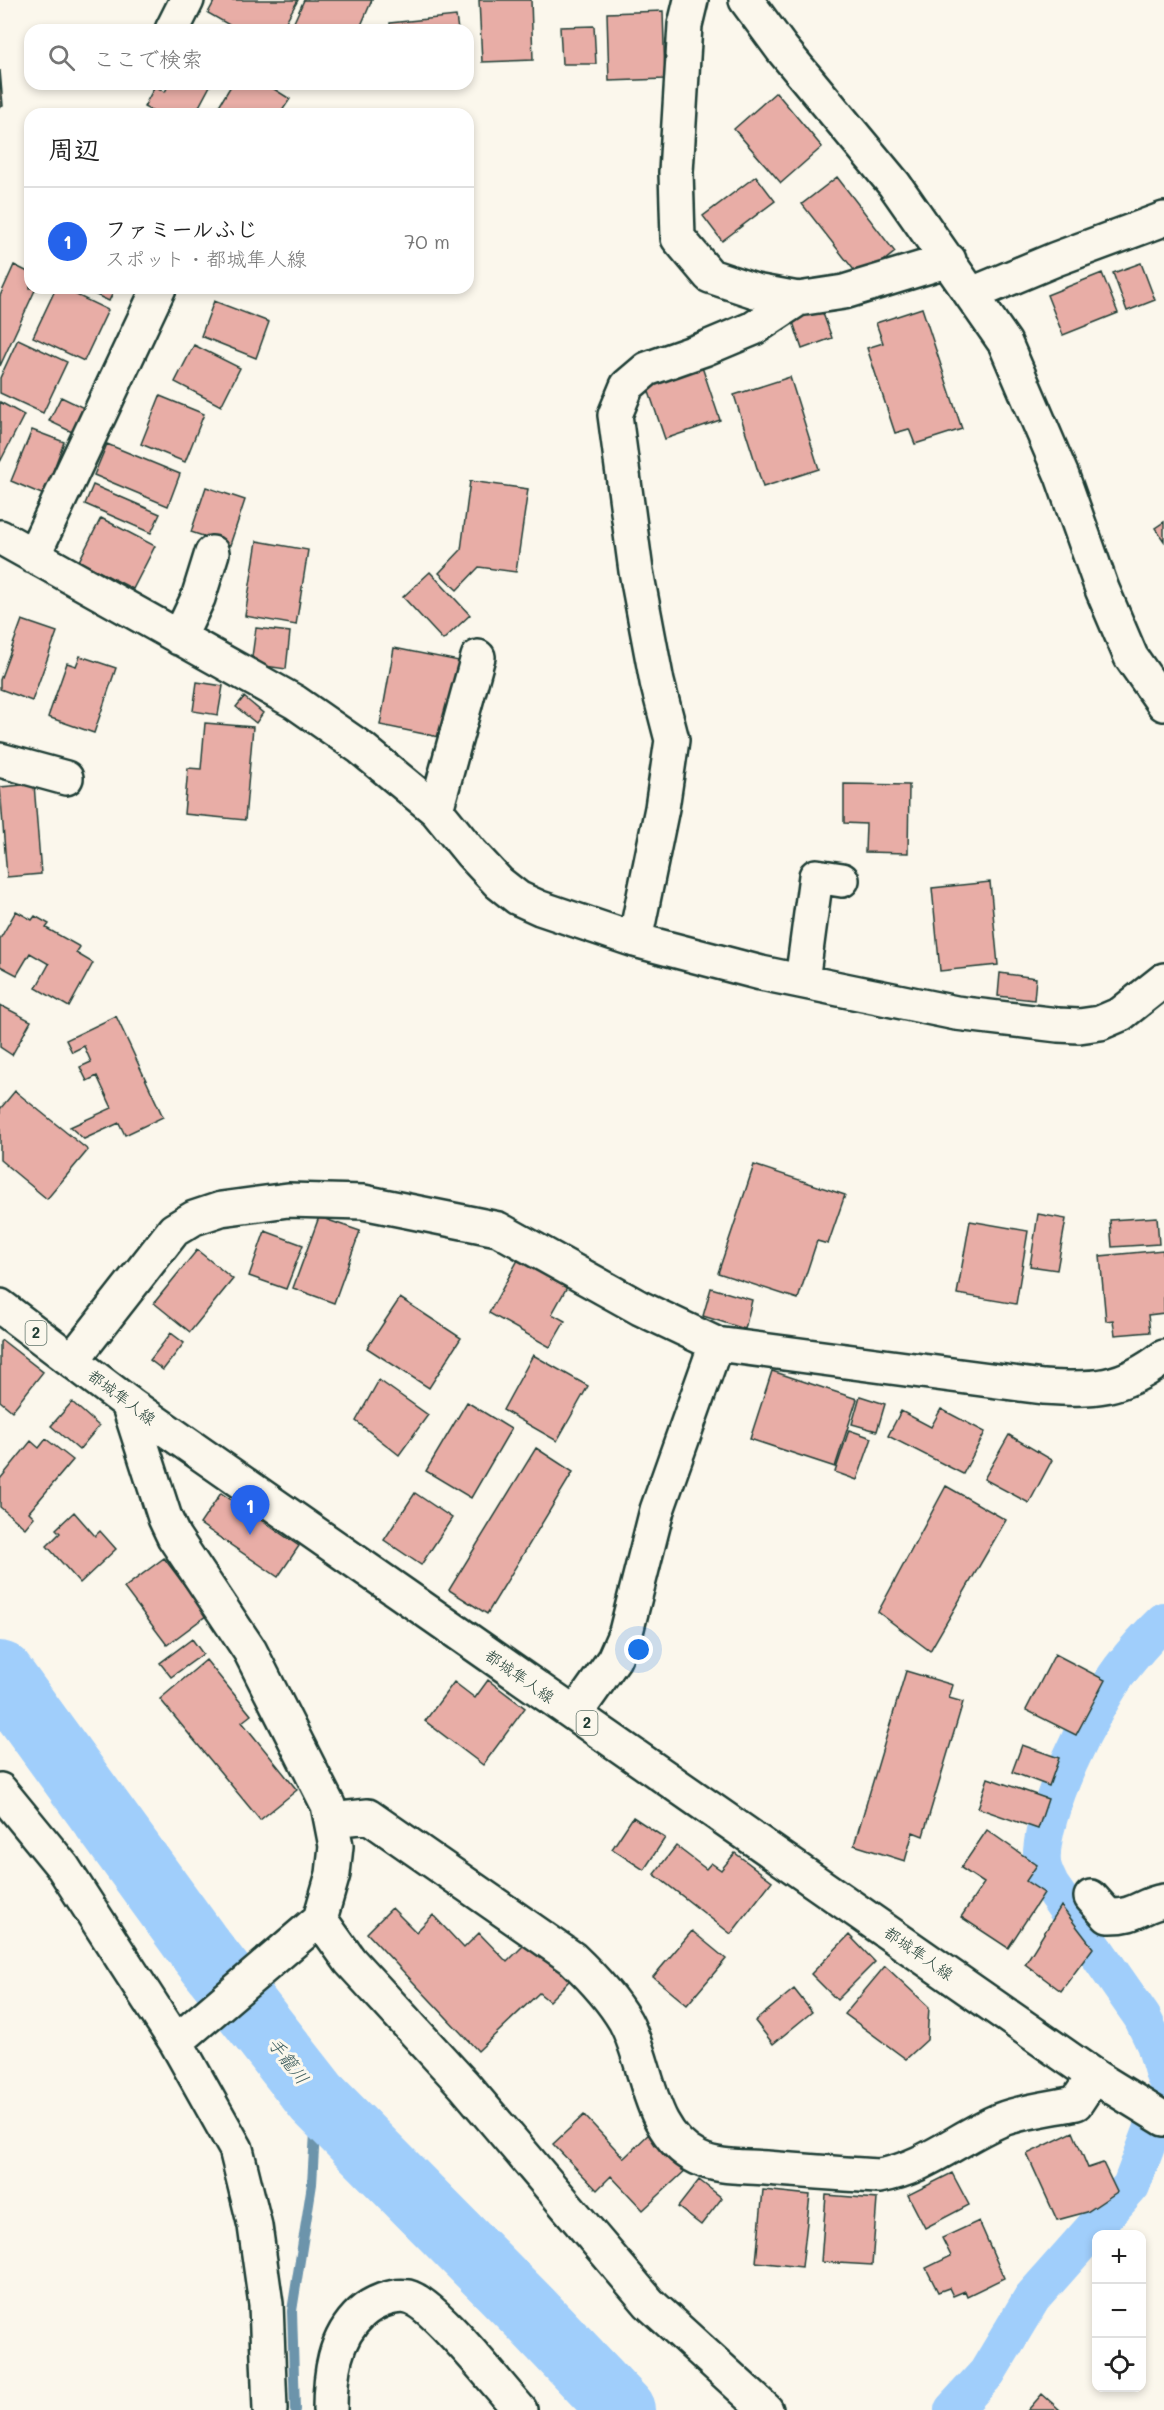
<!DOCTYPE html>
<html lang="ja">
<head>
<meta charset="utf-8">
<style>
  body { margin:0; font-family:Mali,"Klee One",sans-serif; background:#f2f2f2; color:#222 }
  .controls { position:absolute; right:18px; bottom:18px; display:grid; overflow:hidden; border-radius:12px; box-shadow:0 3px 9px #0003 }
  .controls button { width:54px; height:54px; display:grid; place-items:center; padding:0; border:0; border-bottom:2px solid #e0e0e0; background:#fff; color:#222; font:30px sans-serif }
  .you { position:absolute; left:639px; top:1650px; width:21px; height:21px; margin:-15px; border:4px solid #fff; border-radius:50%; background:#1a73e8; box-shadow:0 0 0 9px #1a73e833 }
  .badge { display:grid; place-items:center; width:39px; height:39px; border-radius:50%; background:#2563eb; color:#fff; font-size:20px; font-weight:700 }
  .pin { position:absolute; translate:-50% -50px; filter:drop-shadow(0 2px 3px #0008) }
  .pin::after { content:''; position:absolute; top:32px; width:21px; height:18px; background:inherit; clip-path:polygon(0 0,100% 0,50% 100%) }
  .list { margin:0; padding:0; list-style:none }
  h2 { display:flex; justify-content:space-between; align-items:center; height:78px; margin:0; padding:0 24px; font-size:26px }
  h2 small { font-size:20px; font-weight:400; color:#767676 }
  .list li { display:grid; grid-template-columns:39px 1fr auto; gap:18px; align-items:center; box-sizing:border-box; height:108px; padding:0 24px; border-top:2px solid #e0e0e0 }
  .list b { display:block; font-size:22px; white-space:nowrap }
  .list p { margin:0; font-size:20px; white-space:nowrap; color:#767676 }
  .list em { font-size:20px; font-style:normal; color:#767676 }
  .icon { flex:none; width:33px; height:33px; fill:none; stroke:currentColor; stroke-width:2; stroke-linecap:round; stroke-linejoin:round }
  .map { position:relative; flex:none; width:1164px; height:2410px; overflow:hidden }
  .search { position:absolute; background:#fff; box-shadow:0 3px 9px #0003; left:24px; top:24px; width:450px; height:66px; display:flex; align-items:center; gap:15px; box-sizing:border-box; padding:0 21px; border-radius:18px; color:#767676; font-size:22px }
  .panel { position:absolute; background:#fff; box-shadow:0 3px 9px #0003; left:24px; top:108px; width:450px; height:186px; border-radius:18px }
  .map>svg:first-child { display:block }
</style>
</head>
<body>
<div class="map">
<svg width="1164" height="2410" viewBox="0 0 1164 2410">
  <rect width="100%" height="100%" fill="#fbf7ec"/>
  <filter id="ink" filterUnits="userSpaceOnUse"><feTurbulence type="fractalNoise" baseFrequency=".0167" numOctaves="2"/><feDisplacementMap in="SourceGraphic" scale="12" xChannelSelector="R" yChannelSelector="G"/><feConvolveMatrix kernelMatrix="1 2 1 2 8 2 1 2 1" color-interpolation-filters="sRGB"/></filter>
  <g filter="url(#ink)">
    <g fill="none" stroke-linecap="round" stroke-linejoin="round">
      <path stroke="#6c94ab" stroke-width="10" d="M295,2410L292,2311L312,2184L317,2098"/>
      <path stroke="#a0cefb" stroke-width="38" d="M1164,1621C1148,1636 1134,1652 1121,1669C1092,1708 1038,1815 1042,1863C1043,1871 1047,1878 1050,1885L1142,2017L1155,2044L1164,2075
        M953,2410L987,2373L1032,2298L1131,2186L1164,2099"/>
      <path stroke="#a0cefb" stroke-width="66" d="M0,1674L197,1945L317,2098L529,2312L622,2410"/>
    </g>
    <path fill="#e8ada6" stroke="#1f3d34" stroke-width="1.5" d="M215,0H298L281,30H238L208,13Z
      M304,0H372L359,30H312L294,22Z
      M479,0H531L533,60L482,62Z
      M663,11L665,79L609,81L607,13Z
      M456,16L458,30H390V23Z
      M594,26L596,64H562L560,27Z
      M0,70L3,106L0,107Z
      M169,84H211L195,114H157L144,107L155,86L165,92Z
      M232,84H266L290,99L280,114H214Z
      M776,92L822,147L781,183L734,129Z
      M756,176L775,201L722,241L703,216Z
      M837,177L895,252L861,279L802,204Z
      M1141,263L1155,300L1127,311L1113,273Z
      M14,265L30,273V288H36L0,366V296Z
      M1102,273L1118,313L1063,335L1047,295Z
      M56,288H62L108,310L84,361L33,337Z
      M81,288H115L109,301Z
      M214,301L269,322L256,358L201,336Z
      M821,308L832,338L802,349L792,319Z
      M922,308L962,429L915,444L909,429L895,433L867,348L883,343L876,323Z
      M18,339L67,362L43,413L0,393V378Z
      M194,345L240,368L221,406L175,382Z
      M701,364L720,420L665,439L646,383Z
      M790,377L819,469L763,487L734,395Z
      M160,396L204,414L185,462L141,444Z
      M61,397L84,408L72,432L49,421Z
      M0,402L24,415L0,462Z
      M32,430L64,442L44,495L11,481Z
      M107,444L180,474L168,506L94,475Z
      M470,481L528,489L516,572L479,567L457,590L439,573L461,550Z
      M93,485L160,514L151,533L85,504Z
      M206,487L245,500L230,545L191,532Z
      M101,518L155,546L133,589L79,561Z
      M1164,522V541L1155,528Z
      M257,541L308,550L296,625L245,616Z
      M430,572L470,615L443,640L403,597Z
      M22,620L57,632L32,701L0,689V680Z
      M256,628L290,632L286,669L251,664Z
      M394,648L459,661L444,738L380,725Z
      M80,656L116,668L94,733L48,717L67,663L76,666Z
      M197,682L223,686L218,715L193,711Z
      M244,697L263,713L256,723L236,707Z
      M205,723L253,727L245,820L184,814L188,768L201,769Z
      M34,784L41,874L7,877L0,787Z
      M844,784L909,785L908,853L865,852L866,824L844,823Z
      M990,882L998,965L940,971L932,888Z
      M16,911L32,920L35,916L49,924L46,928L80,947L76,953L93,963L69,1007L36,988L49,964L30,953L17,975L0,966V939Z
      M1000,973L1036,978L1034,1000L998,996Z
      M0,1005L31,1021L12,1055L0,1047Z
      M116,1016L163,1117L125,1135L119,1123L84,1139L70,1127L112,1108L97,1076L87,1081L80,1067L91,1062L84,1046L72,1052L66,1040Z
      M15,1091L88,1150L47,1199L0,1160V1109Z
      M754,1165L845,1195L828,1244L817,1241L798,1299L718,1273Z
      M1038,1214L1066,1219L1057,1270L1030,1266Z
      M319,1217L360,1231L334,1303L293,1288Z
      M1157,1217L1159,1244L1112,1247L1110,1220Z
      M970,1221L1028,1231L1016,1304L957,1294Z
      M265,1231L303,1245L286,1289L249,1276Z
      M197,1250L233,1279L190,1332L154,1303Z
      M1163,1250L1164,1313L1148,1315L1150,1332L1115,1335L1113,1320L1106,1321L1100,1256Z
      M518,1260L567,1287L552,1314L565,1321L550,1347L489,1313Z
      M711,1288L752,1300L745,1329L703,1316Z
      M400,1298L461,1338L429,1388L367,1348Z
      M171,1333L184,1343L163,1370L150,1360Z
      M2,1340L43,1372L12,1411L0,1401V1342Z
      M533,1355L588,1386L557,1441L503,1410Z
      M772,1371L857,1399L835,1467L750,1439Z
      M379,1380L428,1415L399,1455L356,1421Z
      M860,1396L885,1404L877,1431L852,1424Z
      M72,1402L99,1426L79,1450L51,1426Z
      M467,1402L511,1429L471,1498L426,1471Z
      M941,1409L985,1432L963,1474L888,1436L901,1411L931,1427Z
      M849,1430L872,1438L857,1480L835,1472Z
      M1009,1435L1052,1460L1029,1503L984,1479Z
      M46,1439L73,1460L29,1512L34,1517L25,1528L0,1507V1479L31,1441L39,1448Z
      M536,1448L573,1472L487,1614L449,1590Z
      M946,1486L1006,1520L930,1651L878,1612Z
      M221,1493L299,1546L278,1577L200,1524Z
      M415,1493L452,1518L421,1565L384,1540Z
      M74,1512L95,1536L100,1531L116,1549L80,1583L47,1546L60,1533L56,1529Z
      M164,1558L207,1615L167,1645L124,1588Z
      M192,1639L203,1654L171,1677L160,1663Z
      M1055,1654L1105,1680L1076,1735L1026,1710Z
      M206,1660L251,1715L242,1722L297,1790L260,1820L160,1699Z
      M906,1671L953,1685L949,1698L963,1702L923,1836L913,1832L905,1861L854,1845Z
      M488,1680L525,1708L483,1765L425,1721L454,1682L475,1698Z
      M1022,1745L1059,1758L1049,1786L1012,1772Z
      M988,1778L1048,1799L1038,1829L978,1808Z
      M633,1817L665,1838L644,1870L612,1849Z
      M987,1830L1037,1865L1026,1881L1044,1893L1008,1948L961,1917L984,1883L961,1868Z
      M676,1846L706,1869L711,1863L721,1870L735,1853L772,1881L731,1934L654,1874Z
      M1061,1906L1093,1948L1061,1991L1025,1964Z
      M392,1908L416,1932L433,1915L464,1948L479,1933L507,1962L532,1937L572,1978L549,2001L539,1993L478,2051L367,1933Z
      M692,1931L726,1959L687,2005L653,1977Z
      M849,1935L875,1962L837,2000L811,1974Z
      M885,1966L929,2007L927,2040L906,2059L845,2014Z
      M794,1989L812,2012L773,2044L755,2021Z
      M584,2115L624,2158L653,2130L688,2168L643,2210L611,2176L597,2190L553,2144Z
      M1073,2132L1088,2168L1103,2163L1117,2192L1087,2212L1057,2220L1027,2154Z
      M952,2173L969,2205L925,2228L908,2195Z
      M699,2180L722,2198L701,2225L678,2207Z
      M763,2190L810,2195L802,2267L756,2262Z
      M826,2195L877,2199L872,2265L821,2262Z
      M979,2221L1004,2278L967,2296L965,2291L953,2296L949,2288L938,2292L926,2268L951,2256L942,2238Z
      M1042,2394L1060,2410H1028Z"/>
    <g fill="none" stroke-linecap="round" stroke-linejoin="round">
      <defs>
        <path id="street" d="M691,0L685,25L676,172L678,238L710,276L755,291L798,299L844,292L949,260
          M746,0L782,49L894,184L1005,343L1062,476L1102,589L1131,657L1164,704
          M172,30L187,0
          M972,294L1056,259L1164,219
          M0,537L295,702L361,748L436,810L471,853L499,883L518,898L540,908L635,940L761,973L956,1013L1058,1025L1079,1026L1100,1023L1121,1014L1164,980
          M33,556L159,288
          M179,638L198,598L212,553
          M0,760L66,778
          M436,810L478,657
          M635,940L662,808L672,740L657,682L636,571L615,415L627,386L647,369L704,349L754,328L798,299
          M802,981L816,876L842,880
          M73,1359L174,1230L194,1218L221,1209L288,1200L363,1202L498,1229L640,1308L716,1344L1043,1387C1093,1390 1122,1390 1164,1357
          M128,1403L165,1518L174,1537L250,1651L328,1805L336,1846L333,1874L320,1919L176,2042
          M575,1714L614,1659L626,1632L657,1510L716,1344
          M0,1790L63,1867L176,2042L236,2149L255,2226L266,2304L270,2410
          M332,1820L368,1816L572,1958C592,1977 611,1997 625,2021C649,2065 647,2133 698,2158C718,2168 744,2166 766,2168C804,2171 842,2174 879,2176C925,2168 958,2138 1000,2120C1023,2111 1051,2108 1076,2103L1094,2076
          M1091,1897L1108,1916C1137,1917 1140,1905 1164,1901
          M320,1919L350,1961L464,2085L649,2303L766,2410
          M330,2410C330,2374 334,2338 361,2313C372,2303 393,2294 408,2297C433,2302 500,2388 520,2410"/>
        <path id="primary" d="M0,1306L128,1403L1094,2076L1164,2119"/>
      </defs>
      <use href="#street" stroke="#1f3d34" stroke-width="38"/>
      <use href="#primary" stroke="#1f3d34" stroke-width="38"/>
      <use href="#street" stroke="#fbf7ec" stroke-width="33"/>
      <use href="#primary" stroke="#fbf7ec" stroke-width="33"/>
    </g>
  </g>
  <g text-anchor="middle" stroke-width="6" stroke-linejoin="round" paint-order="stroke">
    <g fill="#fbf7ec" stroke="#61756b" stroke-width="1.5">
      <rect x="25.5" y="1321" width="21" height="24" rx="4.5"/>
      <rect x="576.5" y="1711" width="21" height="24" rx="4.5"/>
    </g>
    <g font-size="15" font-weight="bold" fill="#1f3d34">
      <text x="36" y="1338">2</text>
      <text x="587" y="1728">2</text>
    </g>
    <g font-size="16" fill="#1f3d34" stroke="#fbf7ec">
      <text transform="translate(122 1397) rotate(37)" y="6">都城隼人線</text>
      <text transform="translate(520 1676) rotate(35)" y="6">都城隼人線</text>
      <text transform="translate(919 1953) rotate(35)" y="6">都城隼人線</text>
    </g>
    <g font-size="18" font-style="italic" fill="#395a5c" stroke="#fbf7ec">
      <text transform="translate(288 2061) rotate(52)" y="6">手籠川</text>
    </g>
  </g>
</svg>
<div class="controls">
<button>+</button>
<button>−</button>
<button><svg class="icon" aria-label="locate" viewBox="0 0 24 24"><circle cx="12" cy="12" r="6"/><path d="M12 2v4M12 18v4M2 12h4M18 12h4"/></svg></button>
</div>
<div class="you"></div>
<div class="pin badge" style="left:250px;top:1535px">1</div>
<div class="search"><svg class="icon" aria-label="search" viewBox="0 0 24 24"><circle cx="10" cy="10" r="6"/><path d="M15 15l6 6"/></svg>ここで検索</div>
<section class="panel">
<h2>周辺<small></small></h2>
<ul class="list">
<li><span class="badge">1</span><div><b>ファミールふじ</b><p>スポット · 都城隼人線</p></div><em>70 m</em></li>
</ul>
</section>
</div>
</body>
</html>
